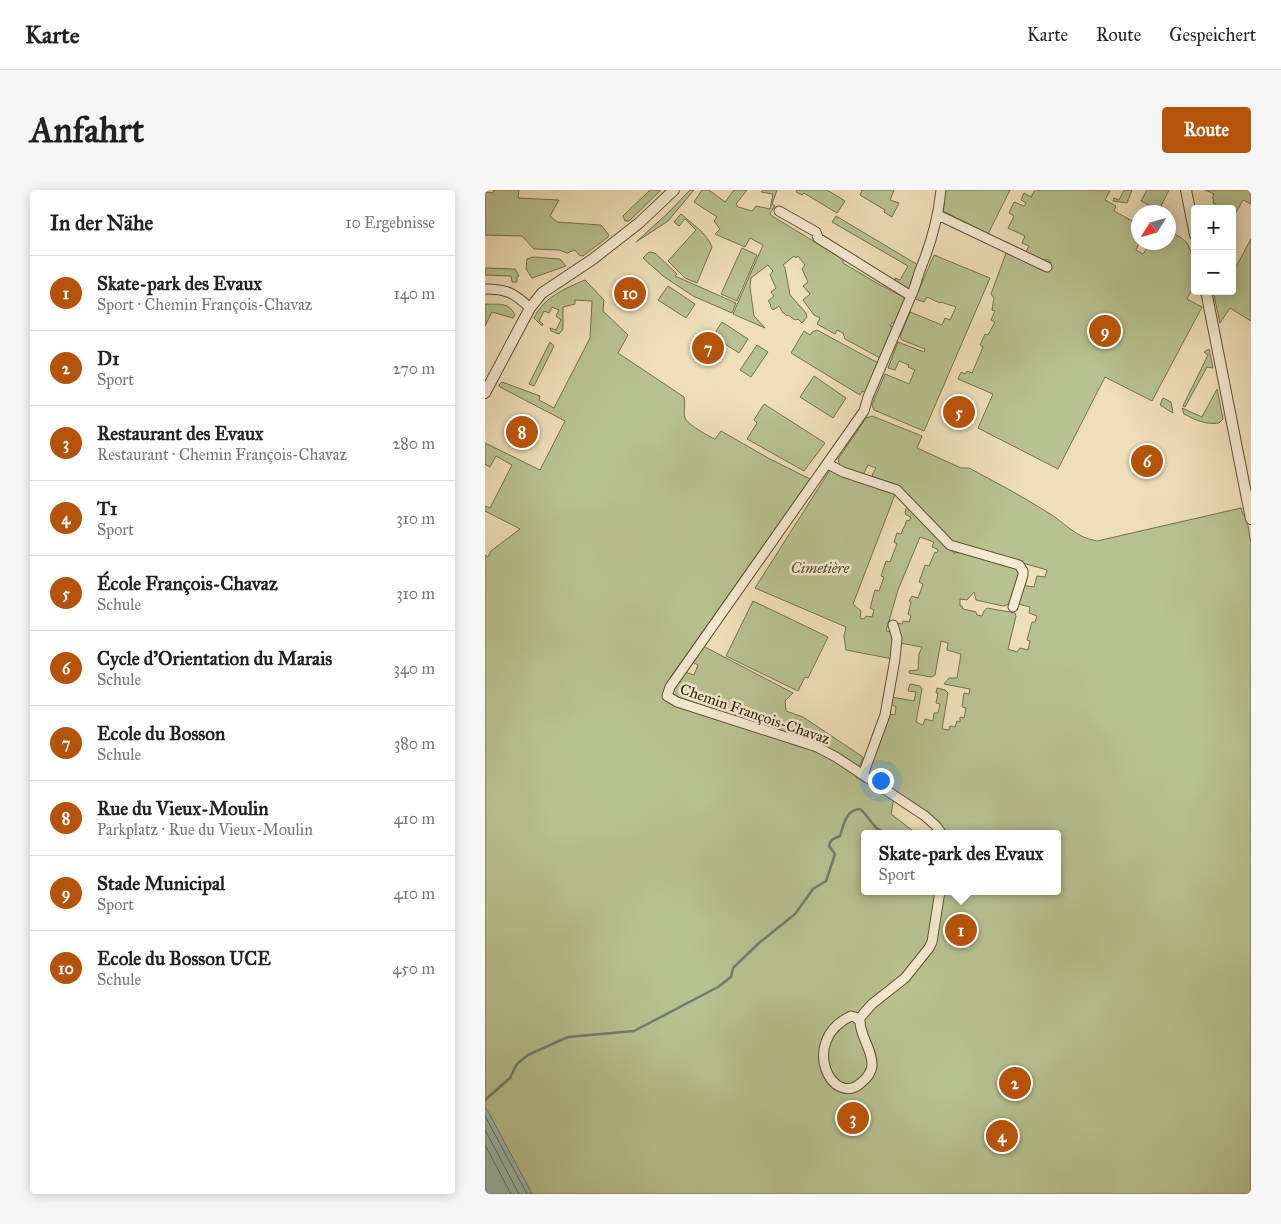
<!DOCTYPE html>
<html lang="de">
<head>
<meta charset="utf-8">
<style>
  body { margin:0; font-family:"IM FELL Great Primer",serif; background:#f6f6f6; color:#222 }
  .controls { position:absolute; right:15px; top:15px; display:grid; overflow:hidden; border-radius:5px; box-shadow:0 2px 12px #0003 }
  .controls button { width:45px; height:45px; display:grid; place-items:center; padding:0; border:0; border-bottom:1px solid #e0e0e0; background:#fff; color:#222; font:25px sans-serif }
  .compass { position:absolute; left:646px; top:15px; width:45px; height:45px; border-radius:50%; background:#fff; box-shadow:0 2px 12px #0003; rotate:233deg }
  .you { position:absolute; left:395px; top:590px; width:18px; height:18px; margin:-12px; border:4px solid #fff; border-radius:50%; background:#1a73e8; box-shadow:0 0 0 8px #1a73e833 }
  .badge { display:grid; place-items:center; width:32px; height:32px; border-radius:50%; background:#b45309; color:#fff; font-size:16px; font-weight:700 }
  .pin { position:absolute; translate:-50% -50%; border:2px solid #fff; box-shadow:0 1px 5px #0006 }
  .popup { position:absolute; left:376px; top:640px; width:200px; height:65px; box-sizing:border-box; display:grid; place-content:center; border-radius:5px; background:#fff; filter:drop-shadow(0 1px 4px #0005); font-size:16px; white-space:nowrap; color:#767676 }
  .popup b { font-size:19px; color:#222 }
  .popup::after { content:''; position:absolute; left:50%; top:100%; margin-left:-10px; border:10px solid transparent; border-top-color:#fff }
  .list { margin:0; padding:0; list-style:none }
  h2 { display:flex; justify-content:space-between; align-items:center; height:65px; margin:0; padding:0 20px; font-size:21px }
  h2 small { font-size:16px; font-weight:400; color:#767676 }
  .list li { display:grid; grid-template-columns:32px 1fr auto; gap:15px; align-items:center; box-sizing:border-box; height:75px; padding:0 20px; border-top:1px solid #e0e0e0 }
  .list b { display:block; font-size:19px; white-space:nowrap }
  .list p { margin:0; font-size:16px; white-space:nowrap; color:#767676 }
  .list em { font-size:16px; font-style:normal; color:#767676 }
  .map { position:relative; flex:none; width:766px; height:1004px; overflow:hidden; border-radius:5px }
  header { display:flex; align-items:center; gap:30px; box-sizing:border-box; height:70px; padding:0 25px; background:#fff; border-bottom:1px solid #e0e0e0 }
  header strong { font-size:24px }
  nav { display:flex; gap:28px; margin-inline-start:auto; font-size:18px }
  .intro { display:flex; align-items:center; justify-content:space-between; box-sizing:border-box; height:120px; padding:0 30px }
  h1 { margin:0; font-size:35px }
  .button { padding:12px 22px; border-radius:5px; background:#b45309; color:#fff; font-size:18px; font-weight:700 }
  main { display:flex; gap:30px; padding:0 30px }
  aside { flex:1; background:#fff; border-radius:5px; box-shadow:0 2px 12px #0003 }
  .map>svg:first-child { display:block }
</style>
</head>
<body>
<header>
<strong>Karte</strong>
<nav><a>Karte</a><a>Route</a><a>Gespeichert</a></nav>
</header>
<div class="intro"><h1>Anfahrt</h1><a class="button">Route</a></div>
<main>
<aside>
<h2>In der Nähe<small>10 Ergebnisse</small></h2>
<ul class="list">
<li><span class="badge">1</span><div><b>Skate-park des Evaux</b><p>Sport · Chemin François-Chavaz</p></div><em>140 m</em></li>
<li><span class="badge">2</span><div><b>D1</b><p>Sport</p></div><em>270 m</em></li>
<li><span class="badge">3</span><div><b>Restaurant des Evaux</b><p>Restaurant · Chemin François-Chavaz</p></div><em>280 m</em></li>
<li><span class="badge">4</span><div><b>T1</b><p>Sport</p></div><em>310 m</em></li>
<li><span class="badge">5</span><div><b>École François-Chavaz</b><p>Schule</p></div><em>310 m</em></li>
<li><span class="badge">6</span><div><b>Cycle d'Orientation du Marais</b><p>Schule</p></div><em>340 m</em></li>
<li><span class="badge">7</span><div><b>Ecole du Bosson</b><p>Schule</p></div><em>380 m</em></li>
<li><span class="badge">8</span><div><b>Rue du Vieux-Moulin</b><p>Parkplatz · Rue du Vieux-Moulin</p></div><em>410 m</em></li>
<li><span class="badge">9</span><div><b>Stade Municipal</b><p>Sport</p></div><em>410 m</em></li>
<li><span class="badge">10</span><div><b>Ecole du Bosson UCE</b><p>Schule</p></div><em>450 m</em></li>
</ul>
</aside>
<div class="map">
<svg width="766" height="1004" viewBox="0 0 766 1004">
  <rect width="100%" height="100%" fill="#efdfb9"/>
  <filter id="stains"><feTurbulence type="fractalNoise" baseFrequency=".004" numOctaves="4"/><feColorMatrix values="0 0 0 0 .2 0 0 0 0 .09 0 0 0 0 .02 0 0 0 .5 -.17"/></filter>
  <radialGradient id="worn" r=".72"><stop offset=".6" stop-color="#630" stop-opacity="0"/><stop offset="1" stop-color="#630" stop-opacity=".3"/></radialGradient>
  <path fill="#b8c290" stroke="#74714e" d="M9,0H34L33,8L74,10L65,26L72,32L116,35L124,45L123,47L98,66L94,65L90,60L82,63L74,60L49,59L37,46L0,45V2L8,3Z
    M165,0H176L144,31H140L138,26Z
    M205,0H209L183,31L151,52L183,23Z
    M217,0H224L240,12L249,0H262L251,14L253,17L267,21L271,16L285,19L288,4L276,2L278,0H292L287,14L290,16L285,23L287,26L358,69V73L395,95L421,108L411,131L407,133L405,136L408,137L395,168L360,149L358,143L352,140L350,144L332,134L335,128L329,125L318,110L325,104L318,96L323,92L317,79L320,75L313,66L311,68L309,66L298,75L300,78L305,105L321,123L322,127L317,133L313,129L310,130L303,125L302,126L299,123H298L294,116L288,120L285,116L286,115L283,111L289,106L286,102L291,98L285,85L288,81L283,75L266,88L265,97L269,126L280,138L248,124L278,55L265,48L260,57L230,44L235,39L229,31L232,27L209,12Z
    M312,0H342L360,11L352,23L319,3L317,5L311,2Z
    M376,0H409L405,10L414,13L407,27L399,22L400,20L375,5L377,1Z
    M461,0H525L503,44L458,21Z
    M550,0H625L620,10L631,16L629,21L653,34L654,53L651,60L658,64L665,53L684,52V41C689,44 697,47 701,52C709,61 710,88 710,100L706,101L702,109L717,117L667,211L620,187L573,279L493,238L508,204L473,189L476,182L480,184L482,181L487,183L498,157L495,155L500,144L503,145L510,132L506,130L510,121L507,120L509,108L506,104L521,63H523L561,82L566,72L561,69L558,72L540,63L544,56L537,53L540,46L523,38L529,26L524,23L529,12L539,16L541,13L536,10L539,3L546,7Z
    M639,0H647L642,13L628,11L629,8L634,10Z
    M662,0H684L674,20L656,11Z
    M720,0H766V14L758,10L747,29V19L729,18L731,14L728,13L729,9L727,8L729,4Z
    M196,24C207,34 222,43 227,57L212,93L200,88L183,71L211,40L200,29L194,36L189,32Z
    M351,26L433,75L424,98L420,99L411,93L410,88L415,90L423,76L347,32Z
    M766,49V131L745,118L735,133L728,101H747V84Z
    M257,58L272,65L252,111L236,104Z
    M164,62L170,63L192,84L190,86L251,113L247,123L208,106L178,86L158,68Z
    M449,65L505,88L439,241L389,220L387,215L400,184L424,194L430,180L423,177L424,175L414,171L410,180L403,178L413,152L439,162L440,159L417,150L415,146L425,122L457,135L460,128L465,130L471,117L456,112L455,113L442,107L439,112L430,109Z
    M48,67L75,69L81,76L47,88L41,79L42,69Z
    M0,78L30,79L34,86L32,87V92H27L26,86L0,85Z
    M100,90L119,110L118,121L143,145L133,163L199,207C201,214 198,222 200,228C201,233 224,247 230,249L236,241L285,269L325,289L185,488L192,493L200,482L209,485L213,475L207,472L218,456L308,503L300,511L301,521L318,527L378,567L371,587L380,593L383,591L409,608L406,624L432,644H380V701H572V644H462L452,630L382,583L404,524L410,525L411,517L406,514L407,507L429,511L431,502L423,501L425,494L435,496L437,499L431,532L438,535L440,529L448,531L449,523H453L455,514L451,513L453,503H451L452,498L460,500L463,503L457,539L464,540L465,536L470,537L472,531L475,532V527L479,528L481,518L477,517L479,503L484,504L485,499L459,494L464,488H472L476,464L462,460L463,453L456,451L450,485L446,487L424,483V481L433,480L434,464L437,457L415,453L416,444L411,435L412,433L417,434L418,431L424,432L426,426L423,424L426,412L424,411L427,406L433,408L438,394L434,392L440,375L444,376L450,362L452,363L453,361L452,359L447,357L449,352L435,347L413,400L401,441L408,442V469L361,460L359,446L361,437L270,398L345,280L411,302L368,414L376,421L375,428L379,429L381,426L387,427L389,420L385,418L390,400L394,401L399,387L396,386L401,371L405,372L412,354L409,352L412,343L416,344L422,330L424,331L426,327L421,325L420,322L422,316L469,363L477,362L533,379L534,383L525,414L518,416L491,410L489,402L482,410L475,409V416H477L478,419L491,422L492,425L497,426L499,421L502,418L530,423L531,426L523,459L532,462L535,458L543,460L545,451L542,450L547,432H550L552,426L544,423L545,417L533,414L537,395L549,397L552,386L560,387L562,380L468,353L414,297L407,293L389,287L387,285L391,278L383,275L378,285L355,276L353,269L381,228L387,226L437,246L432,258L476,278H484C510,292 537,306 562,322C579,332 591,348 612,351L756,318L758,325H761L766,353V1004H47L0,917V365L3,367L6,361L35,339L0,321V316L5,318L27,275L11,266L5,277L0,274V253L55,280L80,231L15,197L14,195L17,192L55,206L54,210L69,218L105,148L107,111L90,110V114L78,117V139L74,144L66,141L65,138L71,140L76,130L71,126L74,120L67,117L64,123L59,121L54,131L58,134L57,136L49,128C59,107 79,99 100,90Z
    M183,96L210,114L201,128L173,110Z
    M0,114C14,115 23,111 30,125L28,128L7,122L0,136Z
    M237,132L263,149L254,163L228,146Z
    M332,140L393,173L381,203L377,201L375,205L306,163L319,141L325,145L327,142Z
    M65,152L69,156L49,196L44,194Z
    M272,155L283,162L266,187L255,180Z
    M724,159L728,178L722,177L700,217L698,216L723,165L719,162Z
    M329,186L361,208L348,228L315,207Z
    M732,199L738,229L734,233C720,235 711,230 699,224L697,218L717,227Z
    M678,208L686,212L688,223L675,215Z
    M279,214L340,253L319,281L262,249L272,233L269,230Z
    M268,411L343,447L323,488L320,487L313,501L241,466Z"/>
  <path fill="#9abdb0" stroke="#6f7e6e" d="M0,917L4,923L47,1004H0Z"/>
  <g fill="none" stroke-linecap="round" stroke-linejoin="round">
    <path stroke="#646e5e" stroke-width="1" d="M0,926L42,1004
      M0,940L34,1004
      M0,955L26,1004"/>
    <path stroke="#6f7e6e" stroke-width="2.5" d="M0,910L25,888L32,874L43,865L83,847L149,841L233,797L246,787L248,778L274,753L310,724L328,699L341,691L350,664L344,656C345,650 349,648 355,646C359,635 360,620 375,619C386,628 388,641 404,644"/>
    <defs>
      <path id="minor" d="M456,0C453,29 446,54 435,80C432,89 430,98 426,106L383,207L379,221L185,497L182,506L192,512L332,557L351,567L440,626L451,636L457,644
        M294,21L331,42L333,48L426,106
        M453,25L562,77
        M0,99C22,99 29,103 45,118
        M343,274L358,282L412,300L465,355L534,375L538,381V385L528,417
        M378,585L400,525L410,469L412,448L408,435
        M366,826L370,827L375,831C375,847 388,860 387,876C386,882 382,888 377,892C348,920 313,851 366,826Z
        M374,829L387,814L420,788L444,758L447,752L455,701"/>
      <path id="tertiary" d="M701,0L710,45
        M721,101L766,329
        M0,203L45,118L57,103L108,69L154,33L189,0"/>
    </defs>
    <use href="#minor" stroke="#5f5036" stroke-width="11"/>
    <use href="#tertiary" stroke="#5f5036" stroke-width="12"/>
    <use href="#minor" stroke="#f5ead2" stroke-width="9"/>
    <use href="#tertiary" stroke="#f5ead2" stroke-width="10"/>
  </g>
  <g text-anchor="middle" stroke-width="5" stroke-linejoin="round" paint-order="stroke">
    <g font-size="15" font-style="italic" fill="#585133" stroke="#f5ead2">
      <text x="335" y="383">Cimetière</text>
    </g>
    <g font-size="15" fill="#2f200b" stroke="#f5ead2">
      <text transform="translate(270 524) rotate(19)" y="5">Chemin François-Chavaz</text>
    </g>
  </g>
  <rect width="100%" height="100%" filter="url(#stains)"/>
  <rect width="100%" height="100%" fill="url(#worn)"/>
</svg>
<div class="controls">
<button>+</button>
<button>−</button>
</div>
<svg class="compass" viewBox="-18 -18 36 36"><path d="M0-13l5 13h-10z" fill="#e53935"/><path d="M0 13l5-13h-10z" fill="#767676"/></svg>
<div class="you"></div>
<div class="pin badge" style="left:476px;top:740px">1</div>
<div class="popup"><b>Skate-park des Evaux</b>Sport</div>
<div class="pin badge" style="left:530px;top:893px">2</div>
<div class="pin badge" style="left:368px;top:928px">3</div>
<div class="pin badge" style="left:517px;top:946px">4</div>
<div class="pin badge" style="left:474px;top:222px">5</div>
<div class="pin badge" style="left:662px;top:271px">6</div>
<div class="pin badge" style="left:223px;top:158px">7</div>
<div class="pin badge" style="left:37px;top:242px">8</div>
<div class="pin badge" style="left:620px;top:141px">9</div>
<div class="pin badge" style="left:145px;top:103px">10</div>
</div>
</main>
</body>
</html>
